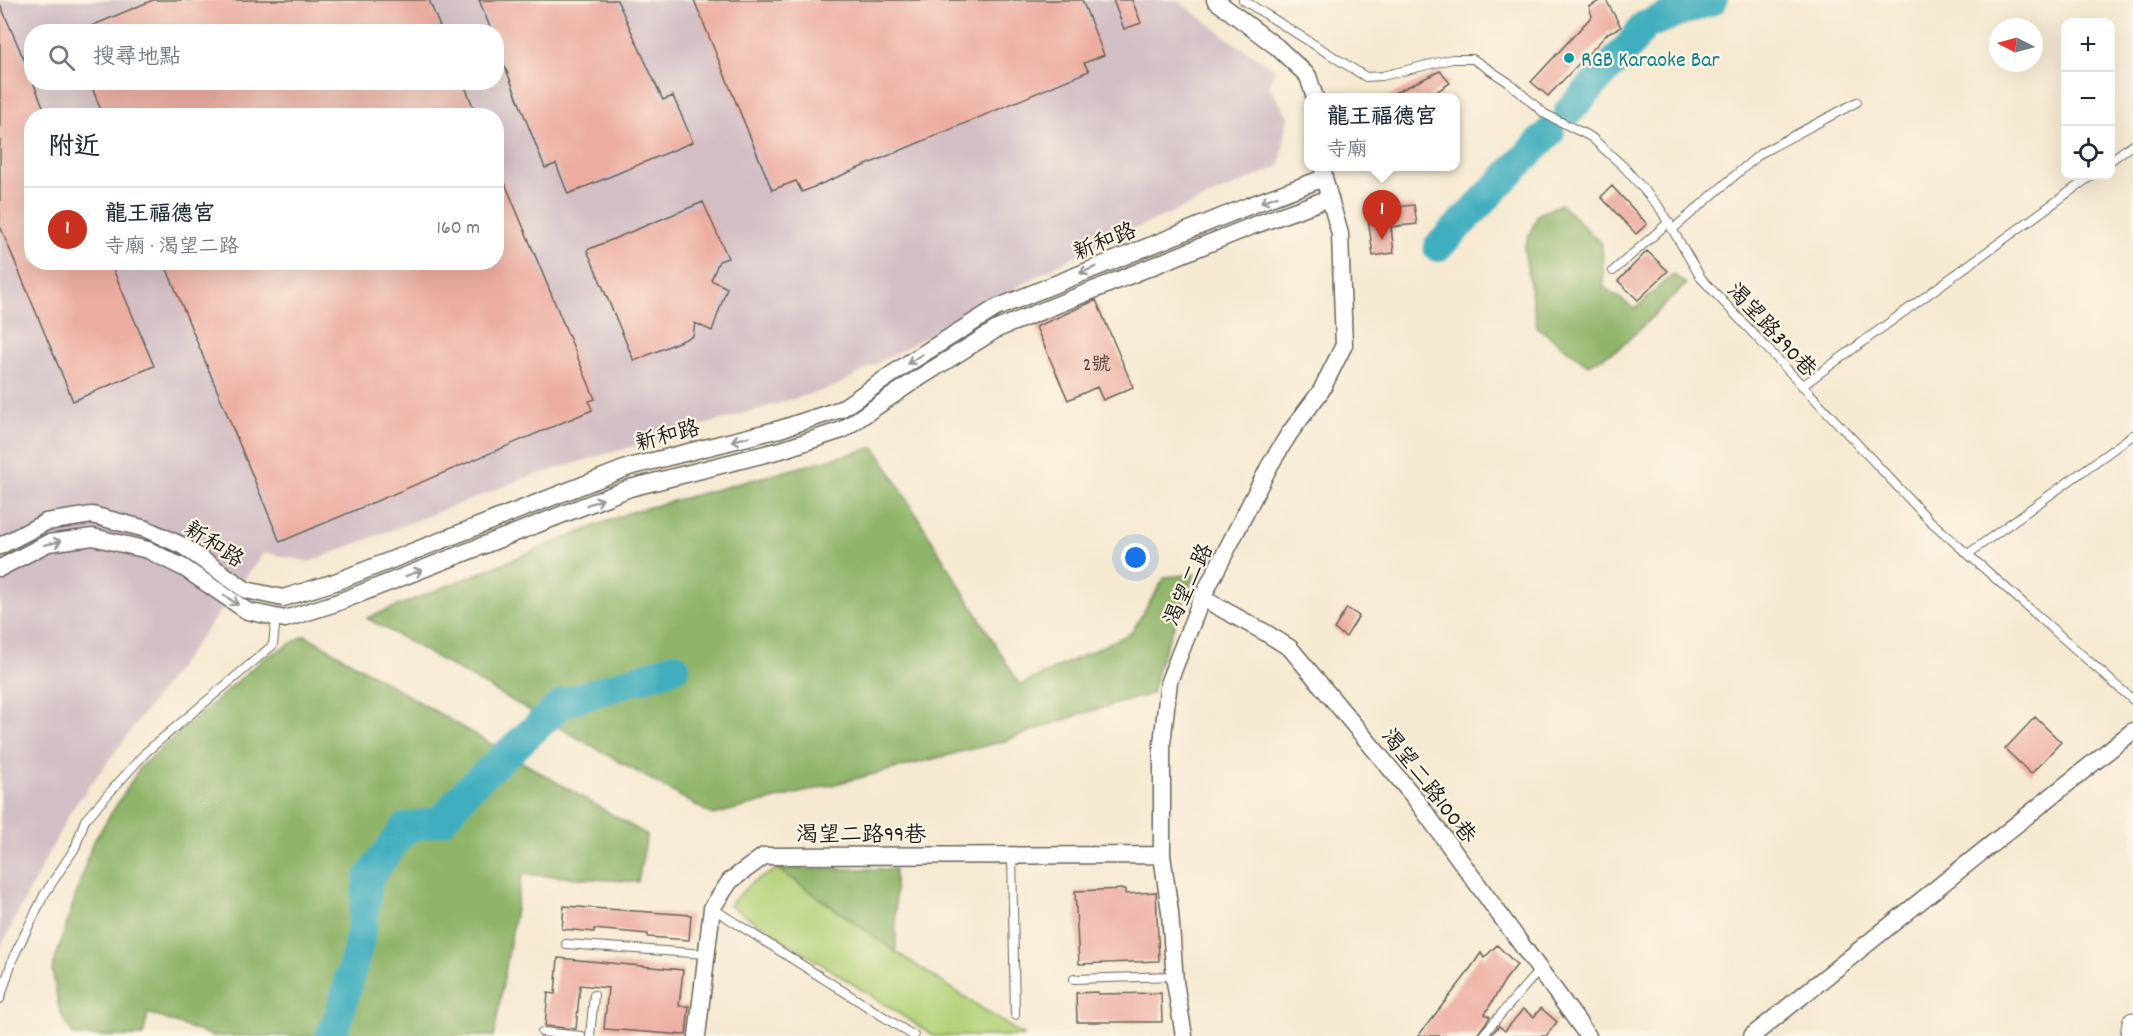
<!DOCTYPE html>
<html lang="zh-TW">
<head>
<meta charset="utf-8">
<style>
  body { margin:0; font-family:Dekko,"LXGW WenKai TC",sans-serif; background:#f6f6f7; color:#1f2937 }
  .controls { position:absolute; right:18px; top:18px; display:grid; overflow:hidden; border-radius:12px; box-shadow:0 6px 24px #0002 }
  .controls button { width:54px; height:54px; display:grid; place-items:center; padding:0; border:0; border-bottom:2px solid #e0e1e3; background:#fff; color:#1f2937; font:30px sans-serif }
  .compass { position:absolute; left:1989px; top:18px; width:54px; height:54px; border-radius:50%; background:#fff; box-shadow:0 6px 24px #0002; rotate:276deg }
  .you { position:absolute; left:1136px; top:558px; width:21px; height:21px; margin:-15px; border:4px solid #fff; border-radius:50%; background:#1a73e8; box-shadow:0 0 0 9px #1a73e833 }
  .badge { display:grid; place-items:center; width:39px; height:39px; border-radius:50%; background:#c8321e; color:#fff; font-size:20px; font-weight:700 }
  .pin { position:absolute; translate:-50% -50px; filter:drop-shadow(0 2px 3px #0008) }
  .pin::after { content:''; position:absolute; top:32px; width:21px; height:18px; background:inherit; clip-path:polygon(0 0,100% 0,50% 100%) }
  .popup { position:absolute; left:1304px; top:93px; width:156px; height:78px; box-sizing:border-box; display:grid; place-content:center; border-radius:12px; background:#fff; filter:drop-shadow(0 2px 4px #0005); font-size:20px; white-space:nowrap; color:#747a83 }
  .popup b { font-size:22px; color:#1f2937 }
  .popup::after { content:''; position:absolute; left:50%; top:100%; margin-left:-12px; border:12px solid transparent; border-top-color:#fff }
  .list { margin:0; padding:0; list-style:none }
  h2 { display:flex; justify-content:space-between; align-items:center; height:78px; margin:0; padding:0 24px; font-size:26px }
  h2 small { font-size:20px; font-weight:400; color:#747a83 }
  .list li { display:grid; grid-template-columns:39px 1fr auto; gap:18px; align-items:center; box-sizing:border-box; height:84px; padding:0 24px; border-top:2px solid #e0e1e3 }
  .list b { display:block; font-size:22px; white-space:nowrap }
  .list p { margin:0; font-size:20px; white-space:nowrap; color:#747a83 }
  .list em { font-size:20px; font-style:normal; color:#747a83 }
  .icon { flex:none; width:33px; height:33px; fill:none; stroke:currentColor; stroke-width:2; stroke-linecap:round; stroke-linejoin:round }
  .map { position:relative; flex:none; width:2133px; height:1036px; overflow:hidden }
  .search { position:absolute; background:#fff; box-shadow:0 6px 24px #0002; left:24px; top:24px; width:480px; height:66px; display:flex; align-items:center; gap:15px; box-sizing:border-box; padding:0 21px; border-radius:24px; color:#747a83; font-size:22px }
  .panel { position:absolute; background:#fff; box-shadow:0 6px 24px #0002; left:24px; top:108px; width:480px; height:162px; border-radius:24px }
  .map>svg:first-child { display:block }
</style>
</head>
<body>
<div class="map">
<svg width="2133" height="1036" viewBox="0 0 2133 1036">
  <rect width="100%" height="100%" fill="#fcf5e5"/>
  <filter id="ink" filterUnits="userSpaceOnUse"><feTurbulence type="fractalNoise" baseFrequency=".0167" numOctaves="2"/><feDisplacementMap in="SourceGraphic" scale="12" xChannelSelector="R" yChannelSelector="G"/><feConvolveMatrix kernelMatrix="1 2 1 2 8 2 1 2 1" color-interpolation-filters="sRGB"/></filter>
  <filter id="wash" filterUnits="userSpaceOnUse"><feTurbulence type="fractalNoise" baseFrequency=".008" numOctaves="4" result="noise"/><feDisplacementMap in="SourceGraphic" scale="24" xChannelSelector="R" yChannelSelector="G"/><feGaussianBlur stdDeviation="1.35" result="paint"/><feColorMatrix in="noise" values="0 0 0 0 0 0 0 0 0 0 0 0 0 0 0 0 0 1.4 0 .05"/><feComposite in="paint" operator="in"/></filter>
  <g filter="url(#wash)">
    <rect width="100%" height="100%" fill="#f6e9d1"/>
    <path fill="#d2bec5" fill-rule="evenodd" d="M0,0H1177L1234,43L1275,69L1269,86L1288,116L1280,166L1087,249L834,387L528,477L309,562L268,553L263,554L70,812L0,948ZM32,32H496V82H32ZM32,116H496V262H32Z"/>
    <path fill="#b4d279" stroke="#68774a" stroke-width="1.5" d="M778,869L896,952L1024,1036H934L729,905L751,883Z"/>
    <path fill="#8fb469" stroke="#566842" stroke-width="1.5" d="M1561,204L1602,244L1604,287L1635,309L1673,274L1686,284L1620,348L1588,365L1537,327L1524,248L1538,214Z
      M875,447L1020,685L1131,633L1165,577L1195,574L1159,664L1152,694L1081,714L1004,741L713,815L367,618L628,513Z
      M305,635L647,835L638,882L522,874L494,1036H212L148,1013L143,1036H74L60,1012L52,970L92,844L141,766L263,659Z
      M778,869H895L896,952Z"/>
    <g fill="none" stroke-linecap="round" stroke-linejoin="round">
      <path stroke="#41aebe" stroke-width="30" d="M1569,111L1630,45L1645,25L1713,0
        M1438,247L1550,132
        M330,1036L339,1016L359,944L369,877L405,828L442,820L468,789L563,703L675,667"/>
    </g>
    <g id="blocks">
      <path fill="#ecada1" d="M153,0H429L442,32H77Z
        M479,0H617L663,100L673,96L693,142L568,194L556,164L545,168L496,44V32H492Z
        M694,0H1082L1104,55L1084,63L1089,71L802,192L796,181L772,190Z
        M1113,0H1132L1141,23L1124,29Z
        M1601,0H1606L1621,27L1608,33L1548,96L1531,82L1592,16L1589,7Z
        M0,4L32,78V82H33L47,116H32V262H110L154,366L73,401L0,226Z
        M1440,71L1450,83L1427,98H1384Z
        M90,82H463L477,116H103Z
        M497,164L595,399L589,401L592,410L280,542L164,262H496Z
        M1612,186L1647,224L1636,234L1601,197Z
        M1385,200L1386,208L1414,205L1417,224L1391,227L1394,253L1373,256L1366,202Z
        M703,202L728,258L719,261L711,280L727,288L712,331L695,323L693,336L634,361L587,250Z
        M1647,251L1668,271L1638,300L1618,281Z
        M1096,300L1133,387L1103,400L1097,387L1068,400L1036,327Z
        M1347,608L1359,616L1346,637L1334,629Z
        M2035,717L2061,742L2031,774L2005,749Z
        M1125,889V894L1156,892L1159,961L1079,964L1075,891Z
        M564,906L691,915L689,940L648,937V934L594,929V932L562,929Z
        M1497,945L1517,965L1505,980L1485,1014L1490,1017L1476,1036H1418L1463,979L1481,953L1484,958Z
        M558,958L683,970L679,1006H689L686,1035L604,1029L608,988L580,985L576,1029L545,1026L548,993L555,994Z
        M1098,992V994L1161,993L1162,1022H1077L1076,993Z
        M1541,1008L1557,1022L1546,1036H1490L1499,1026L1505,1031L1523,1009L1534,1017Z"/>
    </g>
  </g>
  <g filter="url(#ink)">
    <use href="#blocks" fill-opacity="0" stroke="#68645b" stroke-width="1.5"/>
    <g fill="none" stroke-linecap="round" stroke-linejoin="round">
      <defs>
        <path id="service" d="M1243,0L1366,77L1382,76L1452,59H1473L1508,82L1545,114L1591,137L1624,167L1659,207L1701,278L1928,519L2133,700
          M2110,161L2133,144
          M1673,229L1761,153L1857,102
          M1613,271L1669,222
          M1802,386L2091,176
          M1968,554L2133,435
          M1012,855L1015,1015
          M712,908L914,1036
          M566,944L706,954
          M1074,979L1175,976
          M0,999L13,958L44,895L75,848L85,820L146,752L273,645L276,617
          M542,1032L581,1036
          M590,1036L594,995
          M1482,1036L1540,969"/>
        <path id="minor" d="M1215,0L1277,47L1308,76L1315,98
          M0,546L46,522L92,515L146,529L183,546L246,590L283,598L335,582L629,467L780,429L841,409L910,362L996,308L1251,205L1324,178
          M0,568L48,543L93,537L148,550L184,568L247,611L285,619L336,603L630,488L781,450L842,430L911,383L997,329L1252,226L1330,198
          M1202,598L1266,633L1290,648L1414,797L1588,1036
          M697,1036L712,908L730,881L764,856L1162,855
          M1184,1036L1175,982L1170,912L1162,855V744L1169,681L1202,598L1270,465L1289,434L1321,391L1344,345L1340,234L1324,178L1323,166
          M1752,1036L2133,731"/>
        <path id="tertiary" d="M2131,1036L2133,1023"/>
      </defs>
      <use href="#service" stroke="#68645b" stroke-width="10"/>
      <use href="#minor" stroke="#68645b" stroke-width="19"/>
      <use href="#tertiary" stroke="#68645b" stroke-width="23"/>
      <use href="#service" stroke="#fff" stroke-width="8"/>
      <use href="#minor" stroke="#fff" stroke-width="16"/>
      <use href="#tertiary" stroke="#fff" stroke-width="21"/>
    </g>
    <defs><path id="oneway-shaft" d="M-6 0H5M1.5-3L5.5 0L1.5 3" fill="none" stroke-width="1.6" stroke-linecap="round" stroke-linejoin="round" transform="scale(1.5)"/></defs>
    <g stroke="#999">
      <use href="#oneway-shaft" transform="translate(1269 199) rotate(160)"/>
      <use href="#oneway-shaft" transform="translate(1088 270) rotate(158)"/>
      <use href="#oneway-shaft" transform="translate(915 359) rotate(147)"/>
      <use href="#oneway-shaft" transform="translate(740 439) rotate(167)"/>
      <use href="#oneway-shaft" transform="translate(595 502) rotate(-21)"/>
      <use href="#oneway-shaft" transform="translate(53 543) rotate(-13)"/>
      <use href="#oneway-shaft" transform="translate(414 573) rotate(-21)"/>
      <use href="#oneway-shaft" transform="translate(231 600) rotate(35)"/>
    </g>
  </g>
  <circle fill="#0f9aa8" stroke="#fcf5e5" stroke-width="2" cx="1569" cy="58" r="6"/>
  <g text-anchor="middle" stroke-width="4.5" stroke-linejoin="round" paint-order="stroke">
    <g font-size="20" fill="#50403d">
      <text x="1097" y="370">2號</text>
    </g>
    <g font-size="22" fill="#0d838f" stroke="#fcf5e5" text-anchor="start">
      <text x="1581" y="66">RGB Karaoke Bar</text>
    </g>
    <g font-size="22" fill="#1c1c1c" stroke="#fcf5e5">
      <text transform="translate(1104 240) rotate(-22)" y="8">新和路</text>
      <text transform="translate(1773 329) rotate(47)" y="8">渴望路390巷</text>
      <text transform="translate(667 434) rotate(-15)" y="8">新和路</text>
      <text transform="translate(215 543) rotate(33)" y="8">新和路</text>
      <text transform="translate(1187 584) rotate(-65)" y="8">渴望二路</text>
      <text transform="translate(1430 785) rotate(52)" y="8">渴望二路100巷</text>
      <text x="861" y="841">渴望二路99巷</text>
    </g>
  </g>
</svg>
<div class="controls">
<button>+</button>
<button>−</button>
<button><svg class="icon" aria-label="locate" viewBox="0 0 24 24"><circle cx="12" cy="12" r="6"/><path d="M12 2v4M12 18v4M2 12h4M18 12h4"/></svg></button>
</div>
<svg class="compass" viewBox="-18 -18 36 36"><path d="M0-13l5 13h-10z" fill="#e53935"/><path d="M0 13l5-13h-10z" fill="#747a83"/></svg>
<div class="you"></div>
<div class="pin badge" style="left:1382px;top:240px">1</div>
<div class="popup"><b>龍王福德宮</b>寺廟</div>
<div class="search"><svg class="icon" aria-label="search" viewBox="0 0 24 24"><circle cx="10" cy="10" r="6"/><path d="M15 15l6 6"/></svg>搜尋地點</div>
<section class="panel">
<h2>附近<small></small></h2>
<ul class="list">
<li><span class="badge">1</span><div><b>龍王福德宮</b><p>寺廟 · 渴望二路</p></div><em>160 m</em></li>
</ul>
</section>
</div>
</body>
</html>
